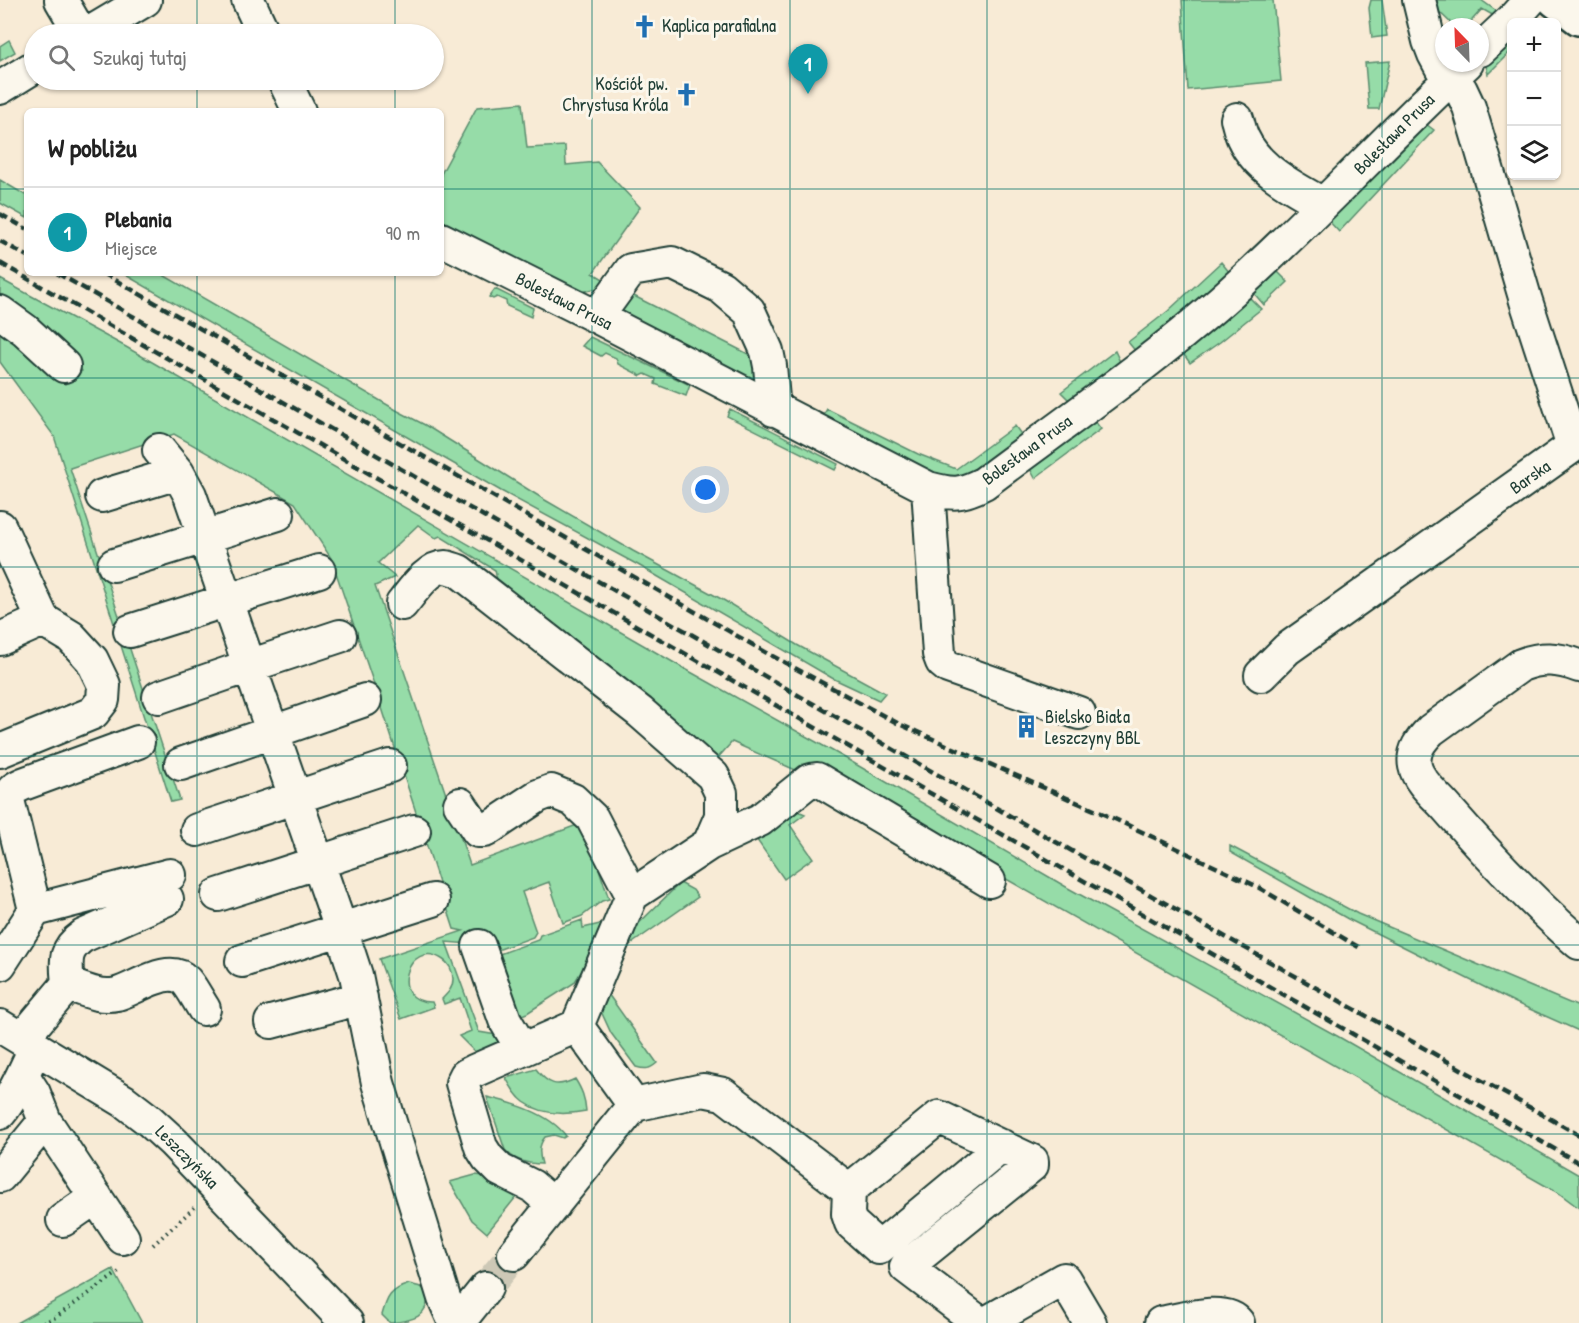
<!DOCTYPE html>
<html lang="pl">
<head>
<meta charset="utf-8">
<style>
  body { margin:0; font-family:"Patrick Hand",sans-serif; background:#f2f2f2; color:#222 }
  .controls { position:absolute; right:18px; top:18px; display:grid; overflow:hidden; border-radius:9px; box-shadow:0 2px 4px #0004 }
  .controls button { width:54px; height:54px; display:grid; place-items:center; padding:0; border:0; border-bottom:2px solid #e0e0e0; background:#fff; color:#222; font:30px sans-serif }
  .compass { position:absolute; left:1435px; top:18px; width:54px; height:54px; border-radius:50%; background:#fff; box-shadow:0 2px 4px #0004; rotate:337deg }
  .you { position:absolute; left:706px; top:490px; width:21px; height:21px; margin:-15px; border:4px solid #fff; border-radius:50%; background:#1a73e8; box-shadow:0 0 0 9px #1a73e833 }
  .badge { display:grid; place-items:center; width:39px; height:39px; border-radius:50%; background:#1f6fb2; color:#fff; font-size:20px; font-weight:700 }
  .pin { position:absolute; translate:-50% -50px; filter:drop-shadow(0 2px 3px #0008) }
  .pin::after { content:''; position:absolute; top:32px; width:21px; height:18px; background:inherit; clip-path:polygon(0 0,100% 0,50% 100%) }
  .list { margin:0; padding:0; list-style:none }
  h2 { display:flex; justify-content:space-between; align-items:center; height:78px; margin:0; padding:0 24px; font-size:26px }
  h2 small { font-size:20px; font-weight:400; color:#767676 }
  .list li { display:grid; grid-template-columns:39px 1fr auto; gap:18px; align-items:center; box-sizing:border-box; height:90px; padding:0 24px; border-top:2px solid #e0e0e0 }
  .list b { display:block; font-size:22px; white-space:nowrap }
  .list p { margin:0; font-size:20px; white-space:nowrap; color:#767676 }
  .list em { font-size:20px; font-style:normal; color:#767676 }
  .icon { flex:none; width:33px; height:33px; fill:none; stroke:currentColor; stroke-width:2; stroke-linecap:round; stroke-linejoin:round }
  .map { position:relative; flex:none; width:1579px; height:1323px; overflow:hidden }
  .search { position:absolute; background:#fff; box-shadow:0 2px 4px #0004; left:24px; top:24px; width:420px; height:66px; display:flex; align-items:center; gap:15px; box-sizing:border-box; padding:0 21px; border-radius:33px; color:#767676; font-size:22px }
  .panel { position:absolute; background:#fff; box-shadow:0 2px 4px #0004; left:24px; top:108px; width:420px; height:168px; border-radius:9px }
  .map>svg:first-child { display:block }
</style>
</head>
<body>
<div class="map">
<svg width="1579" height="1323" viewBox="0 0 1579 1323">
  <rect width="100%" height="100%" fill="#f8ebd6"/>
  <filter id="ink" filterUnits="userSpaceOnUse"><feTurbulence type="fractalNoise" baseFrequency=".0167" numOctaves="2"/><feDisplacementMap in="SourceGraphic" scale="12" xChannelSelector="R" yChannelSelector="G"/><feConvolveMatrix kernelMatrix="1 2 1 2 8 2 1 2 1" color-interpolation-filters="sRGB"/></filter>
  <g filter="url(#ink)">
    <path fill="#96dca8" stroke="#5a8c6e" stroke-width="1.5" d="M1182,0H1273L1281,81L1188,90Z
      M1371,0H1382L1387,36L1372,38L1369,8Z
      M1430,0H1481L1499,13L1496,17L1482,9L1466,27H1455L1431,4Z
      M1511,39V51L1488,74L1486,66Z
      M9,40L15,52L0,61V46Z
      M1390,61L1379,109H1369L1365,63Z
      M522,103L527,148L565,146L566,165L597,162L640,207L593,273L610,283C598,289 588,291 575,293L441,220V174L477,107Z
      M1426,124L1434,130L1339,232L1327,219Z
      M0,180L27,196V218L0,203Z
      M1221,262L1230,273L1137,353L1128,342L1168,311Z
      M1276,270L1288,282L1264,305L1252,291Z
      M122,273H160L398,411L425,425L545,500L633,551L725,601L797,645L885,693L879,700L832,678L638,565L501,491Z
      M0,279L126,347L678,665L845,758L1068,888L1339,1037L1579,1175V1208L1560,1194L964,855L800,772L732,742L716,760L595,664L593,654L497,580L495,570L440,536L436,538L418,525L378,563L395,577L375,586L470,865L577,825L585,827L609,899L602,901L582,916L563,923L549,882L522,892L536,932L533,937L492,952L470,944L446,942L479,1032L502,1036L504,1042L479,1056L459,1036L471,1031L460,998L444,1004L442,999C448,993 453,988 453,979C453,971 449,963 442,959C408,937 387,1003 432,1002L434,1007L401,1019L379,959L463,931L454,929L382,708L331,558L295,503L174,434L70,468L180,800L171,802L54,436L0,362V324L21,341L65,384L82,371L30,323L0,301Z
      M495,289L533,308L531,317L507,306L506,301L497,297L493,299L489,297Z
      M630,294L760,360L758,378L751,380L617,314Z
      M1247,295L1261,309L1220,342L1190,363L1182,352Z
      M590,337L690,385L686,396L655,384L656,379L645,374L641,376L618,364L616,358L605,353L601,356L582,346Z
      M1115,351L1121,364L1071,402L1061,392Z
      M730,409L838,464L835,470L727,416Z
      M827,409L918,454L956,469L1015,426L1023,437L967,476L953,478L927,470L827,419L824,414Z
      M1094,420L1101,429L1035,478L1029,467Z
      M793,809L805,814L790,825L813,858L784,879L750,830Z
      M1230,846L1358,914L1579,1007V1031L1516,1003L1348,919L1230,852Z
      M680,883L693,890L698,897L624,949L628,934Z
      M582,920L583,928L604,923L592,955L574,983L527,1013L522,1015L517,1014L494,956L538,940L540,935Z
      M606,991L657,1063C650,1069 646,1070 636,1067L611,1033L599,1007Z
      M536,1069C548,1085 557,1088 575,1079C582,1090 585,1098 586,1111C566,1115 542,1115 524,1102C516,1096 511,1087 506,1078Z
      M487,1097C513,1103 549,1113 566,1136L563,1138L554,1135L545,1137C538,1146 539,1154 542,1164C528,1164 514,1160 505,1150Z
      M475,1175L485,1176L514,1191L516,1197L487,1233L472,1220L450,1182Z
      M113,1269L142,1323H16Z
      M409,1284L421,1287L429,1294C427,1319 412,1320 390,1323L382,1315C387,1297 390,1290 409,1284Z"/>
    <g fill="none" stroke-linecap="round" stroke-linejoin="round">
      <path stroke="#cdc8b6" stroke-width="32" stroke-dasharray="32 16" stroke-linecap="butt" d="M486,1288L514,1254"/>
      <defs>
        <path id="minor" d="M61,0L81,34
          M248,0L264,34
          M88,34L145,0
          M1480,50L1513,19L1530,0
          M284,80L299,111
          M0,88L34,67
          M1237,119C1239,125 1240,132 1243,138C1257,169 1294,188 1323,204
          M441,239L597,317L928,488C953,495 961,495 984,483C1064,423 1147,366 1222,300C1307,225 1384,140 1467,63
          M0,312L25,330L64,366
          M597,317L631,270L672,263L721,287L749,311L767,351L770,366L774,410
          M159,450L178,473L190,495L341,929L356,975L378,1083L444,1298L455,1323
          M928,488L939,654L942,662L948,667L1079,713
          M102,496L178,473
          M0,527L43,620
          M114,565L278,514
          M402,604C412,592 428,567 445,567C449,567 455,570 459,571L640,712L713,776L721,793V816L709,844L632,895
          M130,631L319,571
          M0,639L43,620L71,637L92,660L104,685L103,700L93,713L0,751
          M1579,666C1558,658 1541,657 1521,665L1431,730C1421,740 1412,751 1415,766C1418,781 1435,795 1445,806C1487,854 1531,901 1579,943
          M1261,675L1287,649L1573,446L1526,301L1469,107L1461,90L1442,69L1434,54L1429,41L1419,0
          M159,697L249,666L340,636
          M181,764L365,700
          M460,804L478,831H485L538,796L551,791L573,800L592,818L632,895L577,1026
          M197,830L390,766
          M709,844L760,820L810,780L817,779L989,881
          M218,895L414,831
          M35,910L170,875
          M479,946L505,1020L522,1049
          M242,961L433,900
          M0,964L35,910L8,800C10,791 14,788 23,784L138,742
          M68,984C84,990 100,998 117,994C136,989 169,963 186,981C193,989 198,1000 204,1009
          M271,1022L361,998
          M0,1026L124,1101L150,1121L173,1142L347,1323
          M22,1039L68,984C66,962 63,950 83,936L167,899
          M23,1076L34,1093L45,1121L123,1238
          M0,1113C13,1097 21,1078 30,1059
          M0,1176L45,1121
          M849,1190L848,1214L851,1223L879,1248L1002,1146
          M554,1205L532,1186L500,1170L488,1158L481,1147L462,1083L466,1075L474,1071L577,1026L634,1105
          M63,1220L96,1197
          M514,1254L634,1105L703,1090L723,1094L849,1190L939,1117L1032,1161V1165L906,1267L980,1323
          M458,1323L486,1288
          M986,1323L1064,1279L1090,1323
          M1161,1323C1179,1320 1226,1306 1238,1323"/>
        <path id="major" d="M1555,0L1579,18"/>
      </defs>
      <use href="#minor" stroke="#1f3d34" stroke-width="36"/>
      <use href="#major" stroke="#1f3d34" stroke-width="38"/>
      <path stroke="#1f3d34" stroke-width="4" stroke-dasharray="1.5 4.5" stroke-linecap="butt" d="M153,1245L195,1207
        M43,1323L56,1317L122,1270"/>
      <use href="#minor" stroke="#fbf7ec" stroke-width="32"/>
      <use href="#major" stroke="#fbf7ec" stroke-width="33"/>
      <path stroke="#1f3d34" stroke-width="4.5" stroke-dasharray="9 4.5" stroke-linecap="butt" d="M0,214L27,229
        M0,241L27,256
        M0,263L1579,1163
        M57,273L1056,842L1579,1135
        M103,273L767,653L899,724L1117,820L1256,886L1360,948"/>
    </g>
  </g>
  <path fill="none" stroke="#0f766e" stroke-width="1.5" stroke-opacity="0.55" d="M197,0V34M395,0V34M592,0V1323M790,0V1323M987,0V1323M1184,0V1323M1382,0V1323M197,80V111M395,80V111M0,189H27M441,189H1579M197,273V1323M395,273V1323M0,378H1579M0,567H1579M0,756H1579M0,945H1579M0,1134H1579"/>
  <defs>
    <symbol id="church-bare" viewBox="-9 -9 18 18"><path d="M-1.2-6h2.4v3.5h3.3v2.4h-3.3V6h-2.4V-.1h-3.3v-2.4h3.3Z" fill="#1f6fb2" stroke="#fbf7ec" stroke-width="2.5" paint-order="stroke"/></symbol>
    <symbol id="building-bare" viewBox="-9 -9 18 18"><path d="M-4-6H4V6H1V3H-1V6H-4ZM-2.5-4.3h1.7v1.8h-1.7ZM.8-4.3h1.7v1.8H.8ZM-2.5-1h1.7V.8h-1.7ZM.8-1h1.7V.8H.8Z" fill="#1f6fb2" stroke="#fbf7ec" stroke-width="2.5" paint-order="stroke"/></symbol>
  </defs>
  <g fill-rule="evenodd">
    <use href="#church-bare" x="628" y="10" width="33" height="33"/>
    <use href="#church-bare" x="670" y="78" width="33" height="33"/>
    <use href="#building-bare" x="1010" y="710" width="33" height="33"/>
  </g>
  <g text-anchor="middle" stroke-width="6" stroke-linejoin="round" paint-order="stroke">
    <g font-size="18" fill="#1f3d34" stroke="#fbf7ec" text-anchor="start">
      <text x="662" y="32">Kaplica parafialna</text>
      <text x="668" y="90" text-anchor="end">Kościół pw.<tspan x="668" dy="21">Chrystusa Króla</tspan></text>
      <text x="1045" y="723">Bielsko Biała<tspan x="1045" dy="21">Leszczyny BBL</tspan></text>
    </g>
    <g font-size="18" fill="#1f3d34" stroke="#fbf7ec">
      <text transform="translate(1394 134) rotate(-45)" y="6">Bolesława Prusa</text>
      <text transform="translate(564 301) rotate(27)" y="6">Bolesława Prusa</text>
      <text transform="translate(1027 450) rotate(-36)" y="6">Bolesława Prusa</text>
      <text transform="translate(1530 477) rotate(-35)" y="6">Barska</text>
      <text transform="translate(187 1157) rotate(45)" y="6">Leszczyńska</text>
    </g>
  </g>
</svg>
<div class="controls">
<button>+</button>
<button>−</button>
<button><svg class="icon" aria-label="layers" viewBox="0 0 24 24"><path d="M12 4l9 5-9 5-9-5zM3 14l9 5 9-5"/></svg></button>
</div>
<svg class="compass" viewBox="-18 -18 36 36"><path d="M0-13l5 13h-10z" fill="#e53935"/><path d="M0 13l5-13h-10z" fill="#767676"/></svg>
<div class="you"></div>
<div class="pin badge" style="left:808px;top:94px;background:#0f9aa8">1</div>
<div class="search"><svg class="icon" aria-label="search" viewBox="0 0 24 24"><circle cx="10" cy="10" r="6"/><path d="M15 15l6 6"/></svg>Szukaj tutaj</div>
<section class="panel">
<h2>W pobliżu<small></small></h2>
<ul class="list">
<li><span class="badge" style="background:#0f9aa8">1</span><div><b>Plebania</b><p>Miejsce</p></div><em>90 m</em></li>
</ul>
</section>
</div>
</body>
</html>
